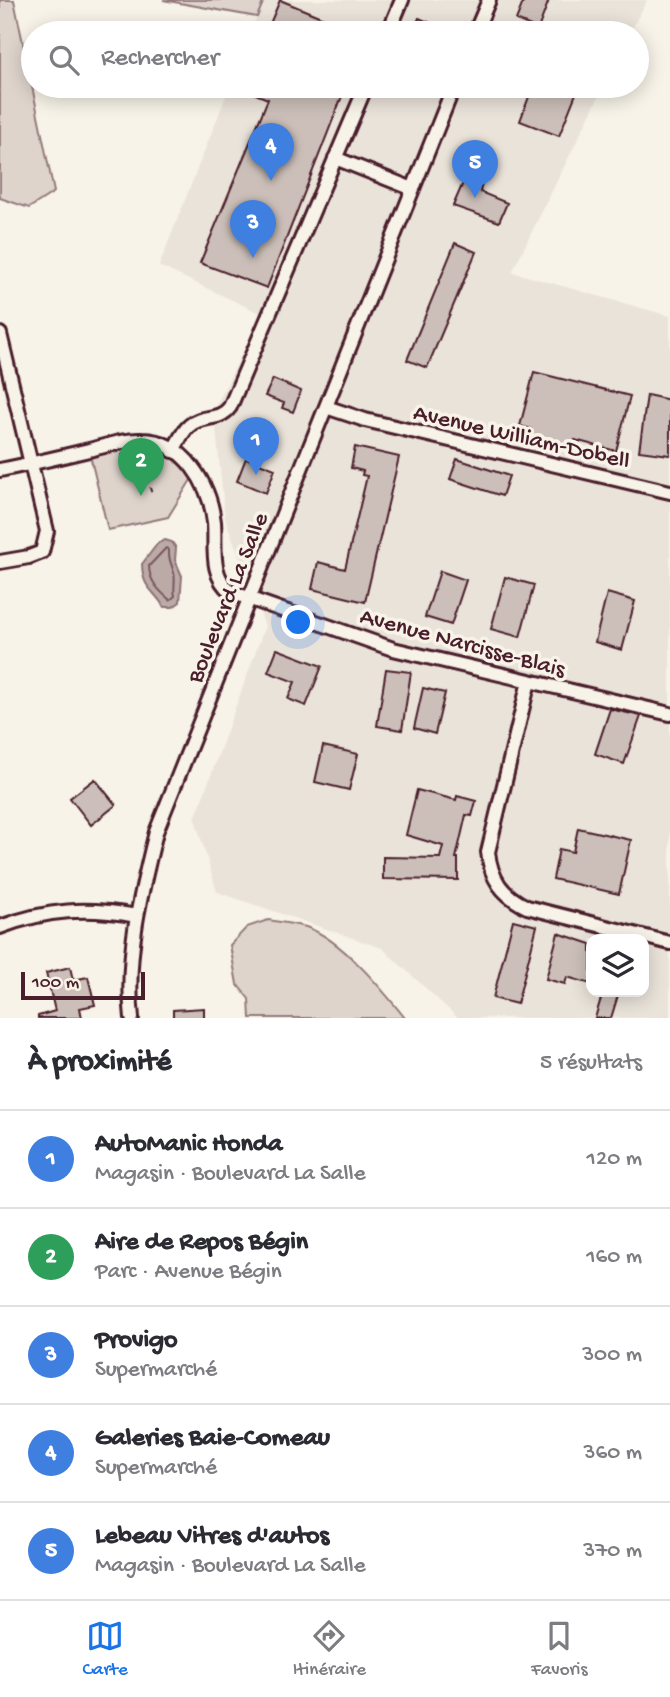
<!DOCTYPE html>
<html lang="fr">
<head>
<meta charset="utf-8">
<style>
  body { margin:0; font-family:"Gochi Hand",sans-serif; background:#f2f2f3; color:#2b2b33 }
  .controls { position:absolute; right:21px; bottom:21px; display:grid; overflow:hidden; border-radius:14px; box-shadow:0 4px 18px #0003 }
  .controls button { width:63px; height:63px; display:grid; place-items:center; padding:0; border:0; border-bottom:2px solid #e1e1e2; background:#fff; color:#2b2b33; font:35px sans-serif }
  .scale { position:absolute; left:21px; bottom:18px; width:124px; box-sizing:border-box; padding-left:7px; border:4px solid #4a1f2b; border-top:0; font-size:19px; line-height:24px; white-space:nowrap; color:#4a1f2b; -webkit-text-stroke:5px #f7f3e8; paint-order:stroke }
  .you { position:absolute; left:299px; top:623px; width:24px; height:24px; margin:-18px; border:5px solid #fff; border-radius:50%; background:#1a73e8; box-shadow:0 0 0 10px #1a73e833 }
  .badge { display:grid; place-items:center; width:46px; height:46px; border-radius:50%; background:#1a73e8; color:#fff; font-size:23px; font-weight:700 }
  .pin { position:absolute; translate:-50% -58px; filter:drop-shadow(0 2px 4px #0008) }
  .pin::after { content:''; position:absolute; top:37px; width:24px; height:21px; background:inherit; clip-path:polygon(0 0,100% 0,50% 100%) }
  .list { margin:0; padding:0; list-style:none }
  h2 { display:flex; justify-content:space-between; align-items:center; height:91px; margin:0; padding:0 28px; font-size:30px }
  h2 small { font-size:23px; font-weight:400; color:#7c7c81 }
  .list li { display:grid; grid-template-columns:46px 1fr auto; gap:21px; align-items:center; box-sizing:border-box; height:98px; padding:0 28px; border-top:2px solid #e1e1e2 }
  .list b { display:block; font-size:26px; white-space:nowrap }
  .list p { margin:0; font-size:23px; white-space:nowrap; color:#7c7c81 }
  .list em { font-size:23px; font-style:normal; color:#7c7c81 }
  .icon { flex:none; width:38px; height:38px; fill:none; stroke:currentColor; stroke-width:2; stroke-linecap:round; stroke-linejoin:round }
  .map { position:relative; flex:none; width:670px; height:1018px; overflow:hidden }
  .search { position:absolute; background:#fff; box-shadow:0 4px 18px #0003; left:21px; right:21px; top:21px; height:77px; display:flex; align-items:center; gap:18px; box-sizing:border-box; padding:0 24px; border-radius:38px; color:#7c7c81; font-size:26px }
  .sheet { height:581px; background:#fff }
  nav { display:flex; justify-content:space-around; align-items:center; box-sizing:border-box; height:98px; border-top:2px solid #e1e1e2; background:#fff; font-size:19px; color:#7c7c81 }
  nav a { display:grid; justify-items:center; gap:4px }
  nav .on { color:#1a73e8 }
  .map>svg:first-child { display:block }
</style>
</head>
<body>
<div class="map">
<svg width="670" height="1018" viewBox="0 0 670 1018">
  <rect width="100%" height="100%" fill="#f7f3e8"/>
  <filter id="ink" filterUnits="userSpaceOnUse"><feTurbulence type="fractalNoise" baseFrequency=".0143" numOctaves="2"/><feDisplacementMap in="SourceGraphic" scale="14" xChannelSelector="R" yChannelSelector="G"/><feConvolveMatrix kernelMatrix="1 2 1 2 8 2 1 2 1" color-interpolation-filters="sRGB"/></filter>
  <g filter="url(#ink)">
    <path fill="#eae3da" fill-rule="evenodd" d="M264,0H647L630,33H250Z
      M230,86H604L512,272L670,316V1018H458L382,948L217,892L195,819L265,626L225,518L214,410L262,314L159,266ZM591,939H644V992H591Z"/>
    <path fill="#ded4cc" stroke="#947a7c" stroke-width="2" d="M0,0H14L54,192L29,208L0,198Z
      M163,0H264L257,17Z
      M133,445C158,446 176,458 194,475L168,517L108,530L90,455Z
      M268,920C281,922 294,924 306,927C341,939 382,989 405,1018H250L249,999L237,984L230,945L247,927Z"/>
    <path fill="#bcaaa7" stroke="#8e7275" stroke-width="2" d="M165,540L172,542L176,548L175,560L182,576L180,602L173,607H164C152,587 143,590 142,564L158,543Z"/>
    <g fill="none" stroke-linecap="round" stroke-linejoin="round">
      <path stroke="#78575d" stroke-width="2" d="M166,548L169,550C168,560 172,564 174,573C176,580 173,588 175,596L170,600C159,591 149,581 149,566Z"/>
    </g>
    <path fill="#ccbfb9" stroke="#4a1f2b" stroke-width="2" d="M280,0L360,33H266Z
      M524,0H549L538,29L516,20Z
      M419,18L442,28L440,33H412Z
      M236,86H346L267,288L200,263L268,99Z
      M533,86H579L559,136L520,121Z
      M466,176L482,183L480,192L507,203L499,222L453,206Z
      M455,243L476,252L427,368L407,360Z
      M534,372L630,396L616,451L575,440L573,450L529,439L531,429L520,426Z
      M273,379L301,391L293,412L282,408L284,403L265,396Z
      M647,395L670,400V455L639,451Z
      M355,447L399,457L365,602L312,589L318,562L345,569L367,476L362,475L363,471L351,468Z
      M246,458L275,469L266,493L237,481Z
      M457,459L509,476L502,496L450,479Z
      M440,571L466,580L451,625L425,617Z
      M505,577L534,585L520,637L491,629Z
      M607,593L635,601L622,650L595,642Z
      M277,649L322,666L306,706L288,699L295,682L268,672Z
      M386,669L411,672L402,730L377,726Z
      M423,688L445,693L435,734L414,728Z
      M610,709L641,716L624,764L595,754Z
      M323,746L358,754L349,790L315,782Z
      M95,779L116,805L91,825L70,798Z
      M417,790L456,800L457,796L476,801L472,816L466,815L456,858H458V880L383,879V857L440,858L443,846L406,835Z
      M578,828L631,840L619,894L553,879L559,849L573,852Z
      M513,920L537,926L517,1004L493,998Z
      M558,933L591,944V984L567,977L565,984L546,979Z
      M70,967L73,980L88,977L95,1005L80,1008L82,1018H38V1016L55,1011L46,973Z
      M603,992H619L611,1018H595Z
      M204,1008V1018H173V1010Z"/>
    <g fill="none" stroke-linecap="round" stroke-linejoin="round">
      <defs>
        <path id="minor" d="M388,33L402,0
          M475,33L489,0
          M335,158L413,189
          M0,334L47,531L42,552L29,557L0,562
          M326,407L365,420L670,492
          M173,451C178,442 182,432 189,426C202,414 219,422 230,407L366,86
          M0,470C30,464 60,457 89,450C106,446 125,439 142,440C184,440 210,485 214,522C216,546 209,575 231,592L393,649L670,714
          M529,681L488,852C491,879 502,895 527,907L670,943
          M0,927C48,909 87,907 137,916
          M132,1018C125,956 141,892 156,832L454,86"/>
      </defs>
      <use href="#minor" stroke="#4a1f2b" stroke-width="18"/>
      <path stroke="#4a1f2b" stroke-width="2" stroke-dasharray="5 5" stroke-linecap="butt" d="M122,454L126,470C147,469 146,477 152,494"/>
      <use href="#minor" stroke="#f7f3e8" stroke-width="12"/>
    </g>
  </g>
  <g text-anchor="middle" stroke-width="7" stroke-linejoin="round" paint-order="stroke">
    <g font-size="24" fill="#4a1f2b" stroke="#f7f3e8">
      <text transform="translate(522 435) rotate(13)" y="8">Avenue William-Dobell</text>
      <text transform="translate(226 597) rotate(-68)" y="8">Boulevard La Salle</text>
      <text transform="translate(463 641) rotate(15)" y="8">Avenue Narcisse-Blais</text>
    </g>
  </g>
</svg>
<div class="controls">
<button><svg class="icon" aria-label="layers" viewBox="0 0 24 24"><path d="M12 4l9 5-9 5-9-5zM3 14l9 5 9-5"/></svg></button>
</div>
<div class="scale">100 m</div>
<div class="you"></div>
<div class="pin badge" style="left:256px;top:475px;background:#3f7fe0">1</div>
<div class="pin badge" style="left:141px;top:496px;background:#2e9e5b">2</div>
<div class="pin badge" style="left:253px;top:258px;background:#3f7fe0">3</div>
<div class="pin badge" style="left:271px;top:181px;background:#3f7fe0">4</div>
<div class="pin badge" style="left:475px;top:198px;background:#3f7fe0">5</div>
<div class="search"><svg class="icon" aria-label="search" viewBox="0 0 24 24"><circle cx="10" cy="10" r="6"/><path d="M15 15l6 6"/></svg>Rechercher</div>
</div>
<section class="sheet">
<h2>À proximité<small>5 résultats</small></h2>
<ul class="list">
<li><span class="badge" style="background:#3f7fe0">1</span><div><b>AutoManic Honda</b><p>Magasin · Boulevard La Salle</p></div><em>120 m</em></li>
<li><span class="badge" style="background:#2e9e5b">2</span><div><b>Aire de Repos Bégin</b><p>Parc · Avenue Bégin</p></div><em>160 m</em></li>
<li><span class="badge" style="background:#3f7fe0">3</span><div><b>Provigo</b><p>Supermarché</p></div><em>300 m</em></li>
<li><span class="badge" style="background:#3f7fe0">4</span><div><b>Galeries Baie-Comeau</b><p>Supermarché</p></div><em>360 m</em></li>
<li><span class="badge" style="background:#3f7fe0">5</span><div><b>Lebeau Vitres d'autos</b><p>Magasin · Boulevard La Salle</p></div><em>370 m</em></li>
</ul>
</section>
<nav>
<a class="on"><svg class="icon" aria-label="map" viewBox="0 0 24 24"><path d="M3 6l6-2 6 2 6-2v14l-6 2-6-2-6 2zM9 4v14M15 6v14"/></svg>Carte</a>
<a><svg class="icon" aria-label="directions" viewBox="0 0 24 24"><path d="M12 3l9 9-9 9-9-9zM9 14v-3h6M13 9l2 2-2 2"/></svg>Itinéraire</a>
<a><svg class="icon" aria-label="saved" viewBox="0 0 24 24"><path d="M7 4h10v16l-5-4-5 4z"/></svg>Favoris</a>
</nav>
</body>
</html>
